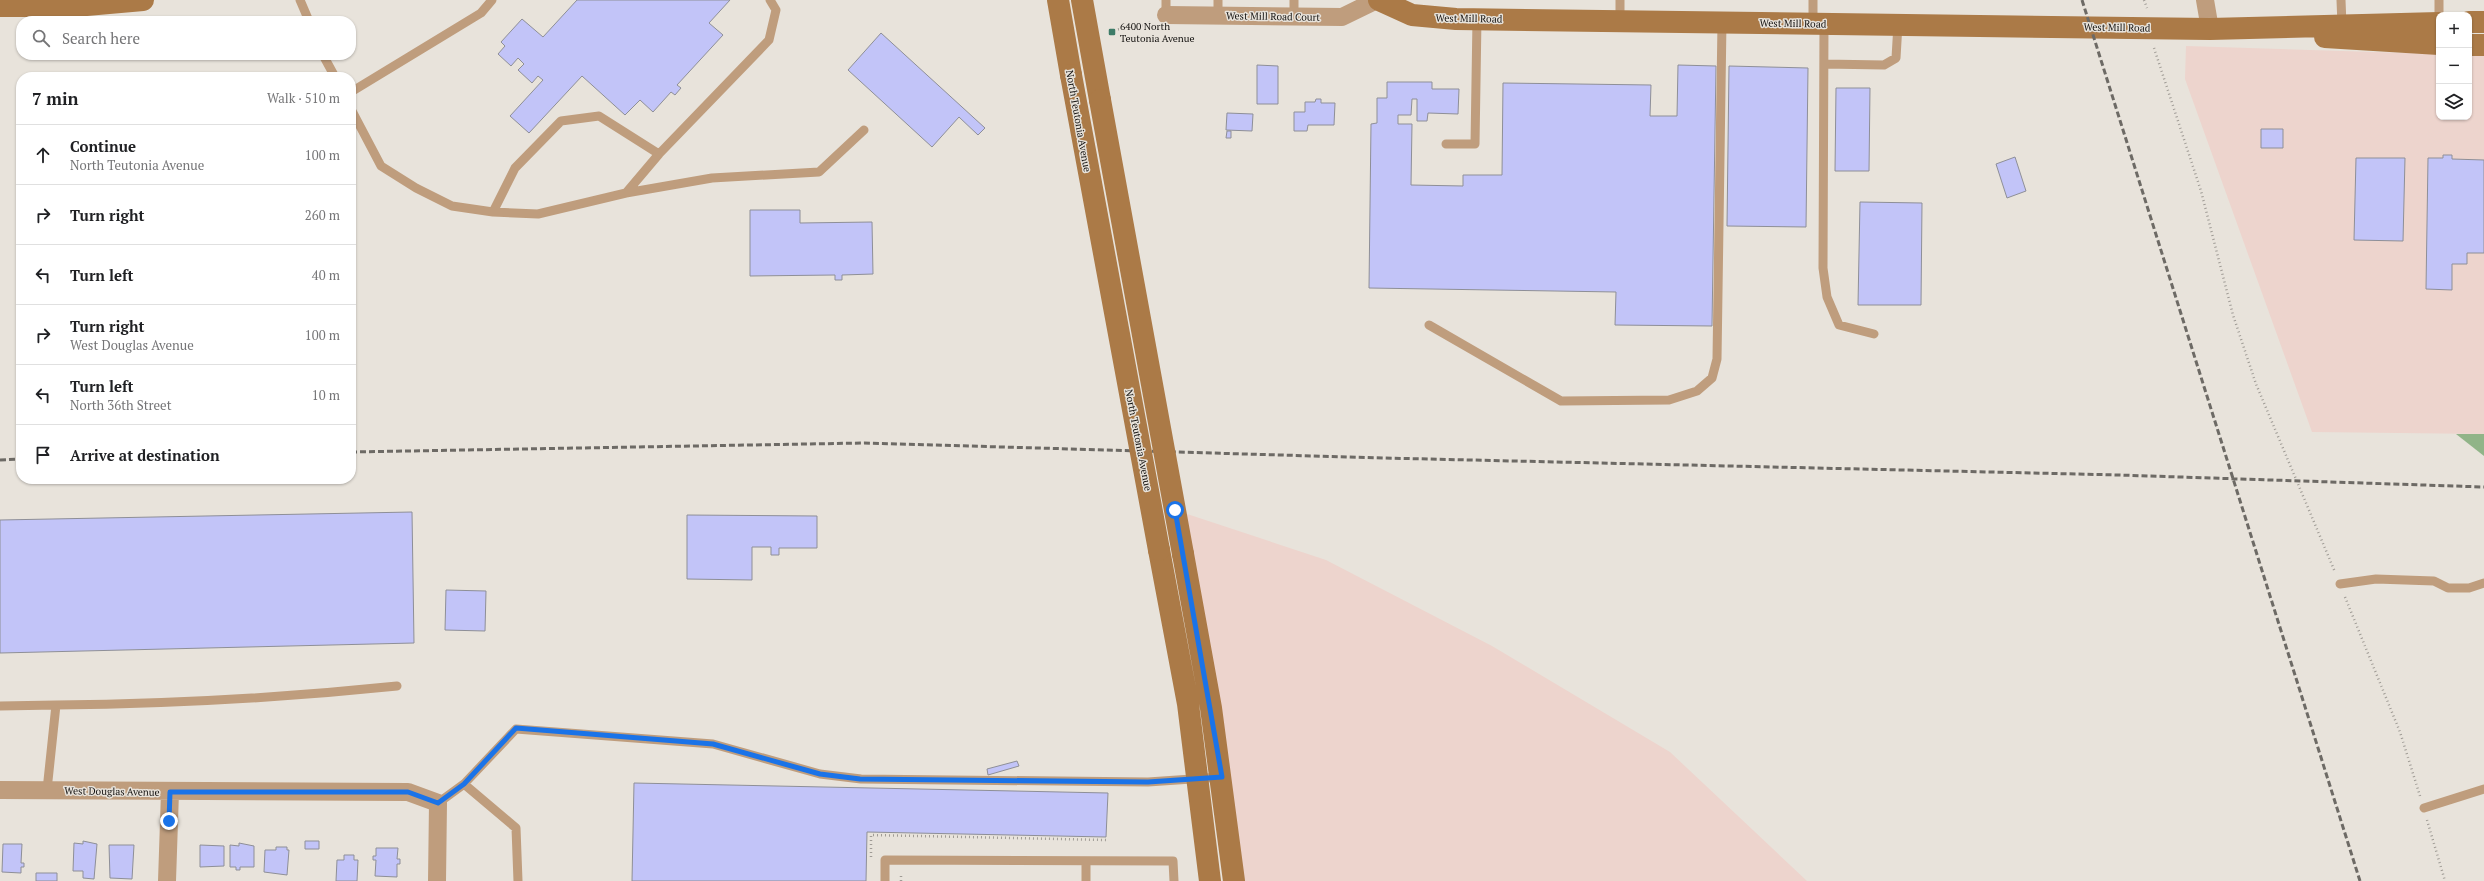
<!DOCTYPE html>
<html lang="en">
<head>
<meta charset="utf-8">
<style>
  body { margin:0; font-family:"PT Serif",serif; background:#f2f2f2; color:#202124 }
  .controls { position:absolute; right:12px; top:12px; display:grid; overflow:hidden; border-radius:8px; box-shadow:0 1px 3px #0004 }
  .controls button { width:36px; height:36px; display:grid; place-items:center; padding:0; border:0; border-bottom:1px solid #e0e0e0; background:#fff; color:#202124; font:20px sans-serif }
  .stop { position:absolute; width:12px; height:12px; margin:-9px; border:3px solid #1a73e8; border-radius:50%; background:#fff }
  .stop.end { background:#1a73e8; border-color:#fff; box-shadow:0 1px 4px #0008 }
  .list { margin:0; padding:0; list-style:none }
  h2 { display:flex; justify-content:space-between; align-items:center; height:52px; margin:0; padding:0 16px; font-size:17px }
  h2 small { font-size:13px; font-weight:400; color:#757577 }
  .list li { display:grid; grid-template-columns:26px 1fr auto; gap:12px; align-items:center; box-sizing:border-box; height:60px; padding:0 16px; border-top:1px solid #e0e0e0 }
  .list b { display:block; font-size:15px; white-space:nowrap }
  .list p { margin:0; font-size:13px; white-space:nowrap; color:#757577 }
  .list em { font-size:13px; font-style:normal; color:#757577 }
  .icon { flex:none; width:22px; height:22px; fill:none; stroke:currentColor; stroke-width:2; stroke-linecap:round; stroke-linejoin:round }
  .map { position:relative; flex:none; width:2484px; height:881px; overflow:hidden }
  .search { position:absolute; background:#fff; box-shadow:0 1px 3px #0004; left:16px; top:16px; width:340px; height:44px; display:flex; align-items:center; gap:10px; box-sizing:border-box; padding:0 14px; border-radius:16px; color:#757577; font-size:15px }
  .panel { position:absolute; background:#fff; box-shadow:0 1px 3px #0004; left:16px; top:72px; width:340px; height:412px; border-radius:16px }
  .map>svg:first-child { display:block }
</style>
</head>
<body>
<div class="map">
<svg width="2484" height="881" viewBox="0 0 2484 881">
  <rect width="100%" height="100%" fill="#e8e3db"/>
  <path fill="#edd4cd" d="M2186,46L2439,54V117H2469V55L2484,56V434L2312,432L2185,79Z
    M1175,510L1326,560L1492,646L1670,752L1807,881H1234Z"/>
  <path fill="#91b488" d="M2456,434H2484V456Z"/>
  <path fill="#c2c4f8" stroke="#8e8f97" d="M577,0H730L709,23L723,35L677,85L681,88L675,95L671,92L653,112L640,100L625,115L582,76L529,133L510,116L543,80L538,76L532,83L518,70L524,64L518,58L511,66L498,54L505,46L501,42L522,19L543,37Z
    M881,33L985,128L978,135L959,117L932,147L848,70Z
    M1257,65L1278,66V104H1257Z
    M1678,65L1716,66L1712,326L1615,325L1616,292L1369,288L1371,124L1377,123V98H1387V82H1432V89H1459L1458,114L1428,113L1427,121H1417V99H1412L1411,115H1398V124H1412L1411,185L1463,186V175H1502L1503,83L1651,85L1650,116H1677Z
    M1729,66L1808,68L1806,227L1727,226Z
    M1836,88H1870L1869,171H1835Z
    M1316,99H1321V103H1335L1334,125H1308L1307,131H1294V112H1305V102H1315Z
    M1227,113L1253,114L1252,131L1226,130Z
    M2261,129H2283V148H2261Z
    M1227,131H1231V138H1226Z
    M2443,155H2452V159L2484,160V253H2467V264H2452V290L2426,289L2428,158H2443Z
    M2015,157L2026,191L2007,198L1996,164Z
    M2356,158H2405L2403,241L2354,240Z
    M1860,202L1922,203L1921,305H1858Z
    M750,210H800V223L872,222L873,274L842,275V280H835V275L750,276Z
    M412,512L414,643L0,653V520Z
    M687,515L817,516V548H779V555H771V547H752V580L687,579Z
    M446,590L486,591L485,631L445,630Z
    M1017,761L1019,766L988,775L987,769Z
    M634,783L1108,793L1106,837L867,832L866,881H632Z
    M83,841L97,844L94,879L83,878V871H73L74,843L83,844Z
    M305,841H319V849H305Z
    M239,843L254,846V867H240V870H236V867H230V845L239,846Z
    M3,844H22L21,863H24V867H21V873L2,872Z
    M109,845H134L132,879L110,878Z
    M200,845L224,846V866L200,867Z
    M276,847H287V850H289L287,875L264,872L265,850H276Z
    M376,848H398L397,859H400V864H397V877L375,876L376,860H373V856H376Z
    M344,855H354V860H358L357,881H336L337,860H344Z
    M36,873H57V881H36Z"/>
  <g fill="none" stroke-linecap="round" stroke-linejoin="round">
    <path stroke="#a09c96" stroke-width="2.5" stroke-dasharray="1 3" stroke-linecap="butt" d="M2144,0L2147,8
      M1114,30L1144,25L1151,22
      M2154,48L2201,191L2233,315L2256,384L2335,572
      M2345,597L2400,732L2420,796
      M2427,820L2445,881
      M871,857V835L1106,840
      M901,881V874"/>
    <path stroke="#bf9d7d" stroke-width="9" d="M300,0L309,21
      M1294,0V17
      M1813,0V23
      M2341,0L2342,25
      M2439,0V15
      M1166,15V0
      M1218,16V0
      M1620,21V0
      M1824,23L1823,268L1827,297L1839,325L1874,334
      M323,55L335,77
      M1824,64L1884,65L1896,58L1898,24
      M351,92L481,13L492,0
      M351,109L381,166L416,188L452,206L493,212L538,214L626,193L712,178L819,172L864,130
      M1446,144H1475L1477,19
      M626,193L659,154L769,40L776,10L770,0
      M493,212L515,168L561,121L599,116L659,154
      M1429,325L1561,401L1669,400L1697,391L1712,378L1717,359L1722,22
      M2340,584L2376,579L2434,581L2448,588H2469L2484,583
      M56,705C172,704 282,698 397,686
      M0,706L56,705L47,790
      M464,784L516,828L518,881
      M438,803L464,784L516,729L713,744L820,774L861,779L1148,782L1221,777
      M2424,808L2484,789
      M885,881V860L1173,861L1174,881
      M1086,881V861"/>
    <path stroke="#bf9d7d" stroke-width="18" d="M2205,0L2210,29
      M1166,15L1342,17L1377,0
      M0,790L408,792L438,803L437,881
      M167,881L170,792"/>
    <path stroke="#ab7a47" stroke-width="22" d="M1058,0L1071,75
      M1082,0L1100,100
      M1379,0L1412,15L1456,19L2210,29L2439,23
      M0,6H75L143,0
      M2469,22H2484
      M2325,37L2439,44
      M2469,45H2484
      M1159,550L1188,704L1210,881
      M1183,554L1211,708L1234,881"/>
    <path stroke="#6d6a65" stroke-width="3" stroke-dasharray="6 3" stroke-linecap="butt" d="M2082,0L2360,881
      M351,452L864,443L1384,458L2119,475L2484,487
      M0,460L21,459"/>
    <path stroke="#ab7a47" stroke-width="22" d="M1071,75L1159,550
      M1100,100L1183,554"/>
  </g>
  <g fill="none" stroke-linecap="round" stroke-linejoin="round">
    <path stroke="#1a73e8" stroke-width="5" d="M169,821L170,792H408L438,803L464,784L516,728L713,744L820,774L860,779L1148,782L1222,777L1175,510"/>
  </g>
  <rect fill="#3d7b67" stroke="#e8e3db" stroke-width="1.5" x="1108" y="28" width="8" height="8" rx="2"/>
  <g text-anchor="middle" stroke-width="3" stroke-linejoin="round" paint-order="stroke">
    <g font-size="10" fill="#13110f" stroke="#e8e3db">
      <text transform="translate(1273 16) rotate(1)" y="4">West Mill Road Court</text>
      <text transform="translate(1469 18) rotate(1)" y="4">West Mill Road</text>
      <text transform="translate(1793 23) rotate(1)" y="4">West Mill Road</text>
      <text transform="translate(2117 27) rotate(1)" y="4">West Mill Road</text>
      <text transform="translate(1079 121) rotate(80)" y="4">North Teutonia Avenue</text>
      <text transform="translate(1139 440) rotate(79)" y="4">North Teutonia Avenue</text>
      <text transform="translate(112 791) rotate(1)" y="4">West Douglas Avenue</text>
    </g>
    <g font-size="10" fill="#13110f" stroke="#e8e3db" text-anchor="start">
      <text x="1120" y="30">6400 North<tspan x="1120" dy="12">Teutonia Avenue</tspan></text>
    </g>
  </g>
</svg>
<div class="controls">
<button>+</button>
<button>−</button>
<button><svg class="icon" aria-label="layers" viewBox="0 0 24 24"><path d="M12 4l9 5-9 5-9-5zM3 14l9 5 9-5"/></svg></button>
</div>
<div class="stop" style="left:1175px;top:510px"></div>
<div class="stop end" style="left:169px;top:821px"></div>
<div class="search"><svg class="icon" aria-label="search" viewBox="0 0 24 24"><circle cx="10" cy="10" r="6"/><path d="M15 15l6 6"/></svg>Search here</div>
<section class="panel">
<h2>7 min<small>Walk · 510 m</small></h2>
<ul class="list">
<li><svg class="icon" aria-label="ahead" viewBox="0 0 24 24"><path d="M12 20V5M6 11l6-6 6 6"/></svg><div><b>Continue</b><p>North Teutonia Avenue</p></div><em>100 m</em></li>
<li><svg class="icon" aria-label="right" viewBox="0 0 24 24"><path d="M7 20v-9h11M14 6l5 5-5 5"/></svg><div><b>Turn right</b></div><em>260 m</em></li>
<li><svg class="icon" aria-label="left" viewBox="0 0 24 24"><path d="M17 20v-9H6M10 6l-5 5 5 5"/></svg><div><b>Turn left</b></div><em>40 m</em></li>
<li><svg class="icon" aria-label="right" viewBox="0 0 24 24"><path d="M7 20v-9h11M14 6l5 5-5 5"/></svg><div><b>Turn right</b><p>West Douglas Avenue</p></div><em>100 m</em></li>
<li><svg class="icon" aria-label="left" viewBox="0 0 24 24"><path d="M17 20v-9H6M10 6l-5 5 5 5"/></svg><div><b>Turn left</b><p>North 36th Street</p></div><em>10 m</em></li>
<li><svg class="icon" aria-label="arrive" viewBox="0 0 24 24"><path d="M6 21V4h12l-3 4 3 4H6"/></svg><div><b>Arrive at destination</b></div></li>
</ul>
</section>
</div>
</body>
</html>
